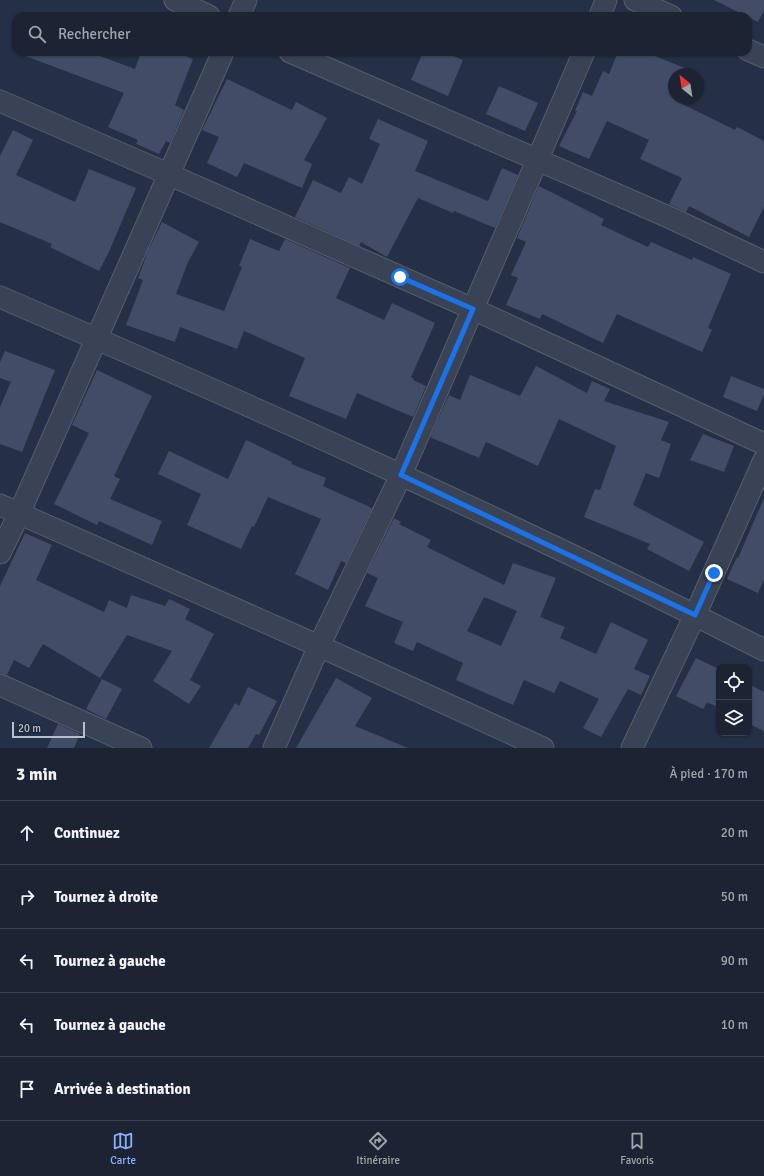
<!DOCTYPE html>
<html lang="fr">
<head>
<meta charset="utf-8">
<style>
  body { margin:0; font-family:Signika,sans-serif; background:#252c3c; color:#f1f3f6 }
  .controls { position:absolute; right:12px; bottom:12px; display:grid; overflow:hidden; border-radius:8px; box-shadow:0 1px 3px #0004 }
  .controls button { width:36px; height:36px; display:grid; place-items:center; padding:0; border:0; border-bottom:1px solid #3a414f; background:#1c2434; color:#f1f3f6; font:20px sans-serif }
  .compass { position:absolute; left:668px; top:68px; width:36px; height:36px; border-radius:50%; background:#1c2434; box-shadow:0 1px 3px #0004; rotate:330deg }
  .scale { position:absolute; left:12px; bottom:10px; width:73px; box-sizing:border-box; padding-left:4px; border:2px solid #b7bece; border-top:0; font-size:11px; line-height:14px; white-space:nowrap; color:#b7bece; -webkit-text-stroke:3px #1e283a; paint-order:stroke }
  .stop { position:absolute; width:12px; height:12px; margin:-9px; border:3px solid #1a73e8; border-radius:50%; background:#fff }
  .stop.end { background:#1a73e8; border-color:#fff; box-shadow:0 1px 4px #0008 }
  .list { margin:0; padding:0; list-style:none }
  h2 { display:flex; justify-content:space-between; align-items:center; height:52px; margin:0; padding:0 16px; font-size:17px }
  h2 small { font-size:13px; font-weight:400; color:#a0a4ac }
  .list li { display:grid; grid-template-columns:26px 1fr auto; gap:12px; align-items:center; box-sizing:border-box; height:64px; padding:0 16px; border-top:1px solid #3a414f }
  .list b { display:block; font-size:15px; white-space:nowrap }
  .list em { font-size:13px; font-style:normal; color:#a0a4ac }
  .icon { flex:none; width:22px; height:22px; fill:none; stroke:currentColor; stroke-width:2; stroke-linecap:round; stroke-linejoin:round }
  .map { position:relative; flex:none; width:764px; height:748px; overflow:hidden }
  .search { position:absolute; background:#1c2434; box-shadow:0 1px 3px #0004; left:12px; right:12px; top:12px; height:44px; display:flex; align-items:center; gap:10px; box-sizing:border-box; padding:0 14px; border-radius:12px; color:#a0a4ac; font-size:15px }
  .sheet { height:372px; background:#1c2434 }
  nav { display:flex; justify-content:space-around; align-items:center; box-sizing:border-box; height:56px; border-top:1px solid #3a414f; background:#1c2434; font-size:11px; color:#a0a4ac }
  nav a { display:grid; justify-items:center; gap:2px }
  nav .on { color:#8bafff }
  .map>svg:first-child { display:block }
</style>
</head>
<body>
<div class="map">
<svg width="764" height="748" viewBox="0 0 764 748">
  <rect width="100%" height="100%" fill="#253046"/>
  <path fill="#414d66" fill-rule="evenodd" d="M714,0H764V10L758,22L748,17V16H746Z
    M21,52H89L135,69L141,52H176L193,59L175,105L184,110L170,143L166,141L159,154L136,144L138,140L108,127L124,93L20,54Z
    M423,52H444L463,60L448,96L411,80Z
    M618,52H645L692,71L690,74H674V98H677L676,101L735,130L737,127L764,141V207L749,237L689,206L686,212L669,204L682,178L640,159L649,140L607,121L589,159L559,146L577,111H575L583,92L592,96L603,71L609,74Z
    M227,79L292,110L296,102L327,118L304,160L312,164L302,188L244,163L237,177L207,163L219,137L202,130Z
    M499,86L538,103L525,131L486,114Z
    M378,119L428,141L415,171L488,201L502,168L518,175L495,228L454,211L453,213L418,198L387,257L361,242L359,246L295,217L313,180L341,193L349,177L362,184L380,144L369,139Z
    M13,130L33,140L16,175L75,202L89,169L136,188L109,252L99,271L50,247L52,244L0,222V156Z
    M539,186L604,219L601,225L648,247L651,242L692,260L693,257L731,274L708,328L712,330L702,352L617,314L603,343L542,314L540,319L506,305L518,278L511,275L526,242L517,238Z
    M162,222L199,242L188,262L176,294L224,311L242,267L239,266L250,239L279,251L285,239L350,268L336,298L384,320L392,303L435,323L411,377L414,379L413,380L426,386L413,417L357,393L346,419L289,396L305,358L244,331L237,349L180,327L175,342L126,325L143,280L138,278L148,251Z
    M5,351L55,370L22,452L0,444V407L11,382L0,378V362Z
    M536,366L587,393L592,381L610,389L604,401L669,422L661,440L671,444L659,478L646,473L633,505L704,542L689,571L647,549L650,544L584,517L595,489L600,490L616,446L559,419L538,466L486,442L479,458L430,437L449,395L460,400L470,375L520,396Z
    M97,370L152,396L114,476L120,479L110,499L162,521L152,545L99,521L97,525L54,504L89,433L72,425Z
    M731,376L764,389V394L757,411L723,397Z
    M703,434L734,446L724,472L690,460Z
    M246,440L292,462L291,464L326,478L323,486L372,508L346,563L341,561L328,590L295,574L321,519L268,497L254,527L252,526L241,549L187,525L201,494L158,474L169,451L228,479Z
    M764,498V579L758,593L727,579L737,557L738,558Z
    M394,518L401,522L399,524L431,540L427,547L504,585L513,563L556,578L540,617L565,627L560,638L596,654L611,622L648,640L634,669L650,676L641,695L628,689L601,737L583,728L599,699L560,681L554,693L524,680L513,705L456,680L463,663L417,642L413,651L394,643L403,622L365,606L378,578L367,573ZM484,597L517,611L501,646L467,631Z
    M25,533L52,545L36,580L104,612L109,600L127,608L131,595L165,606L169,599L190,609L185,619L214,634L190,680L201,686L189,704L153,681L172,651L127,635L100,678L43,644L29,668L14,660L7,675L0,673V586Z
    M696,658L719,669V708L707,702L703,709L676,696Z
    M336,678L372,698L355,726L408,748H296Z
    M102,679L122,689L106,719L86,709Z
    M749,684L764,692V731L749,724Z
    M248,687L277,701L259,735L256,734L248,748H209L235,703L239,706Z
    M58,724L80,734L74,748H47Z"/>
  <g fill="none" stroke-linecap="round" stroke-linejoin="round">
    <defs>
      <path id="street" d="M175,0L209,16
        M635,0L671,16
        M239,16L246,0
        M600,16L606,0
        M748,50L764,57
        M290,52L673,219L764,262
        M0,101L168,174L473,309L764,444
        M0,297C258,408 514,523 764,650
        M0,505L319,646L543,748
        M0,553L19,514L223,52
        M0,685L141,748
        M274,748L319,646L401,475L584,52
        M632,748L695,615L764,460"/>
    </defs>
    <use href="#street" stroke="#555e6f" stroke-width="23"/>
    <use href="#street" stroke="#3a4355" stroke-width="21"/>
  </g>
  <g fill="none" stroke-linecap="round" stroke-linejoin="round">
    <path stroke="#1a73e8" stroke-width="5" d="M400,277L473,309L401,475L695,615L714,573"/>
  </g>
</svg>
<div class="controls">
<button><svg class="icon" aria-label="locate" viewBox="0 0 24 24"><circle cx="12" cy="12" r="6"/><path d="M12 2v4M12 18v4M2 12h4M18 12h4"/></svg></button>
<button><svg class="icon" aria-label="layers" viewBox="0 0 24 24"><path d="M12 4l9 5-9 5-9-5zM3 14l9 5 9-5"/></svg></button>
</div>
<svg class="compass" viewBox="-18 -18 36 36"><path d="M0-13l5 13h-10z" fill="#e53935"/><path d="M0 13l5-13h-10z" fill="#a0a4ac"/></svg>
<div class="scale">20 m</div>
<div class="stop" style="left:400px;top:277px"></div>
<div class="stop end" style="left:714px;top:573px"></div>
<div class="search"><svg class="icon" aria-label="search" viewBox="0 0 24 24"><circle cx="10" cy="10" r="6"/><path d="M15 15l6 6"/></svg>Rechercher</div>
</div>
<section class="sheet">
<h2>3 min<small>À pied · 170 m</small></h2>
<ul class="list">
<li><svg class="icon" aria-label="ahead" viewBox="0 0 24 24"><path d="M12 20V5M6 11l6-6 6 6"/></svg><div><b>Continuez</b></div><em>20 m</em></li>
<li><svg class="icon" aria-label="right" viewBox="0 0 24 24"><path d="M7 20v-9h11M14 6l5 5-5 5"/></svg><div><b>Tournez à droite</b></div><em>50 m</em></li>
<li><svg class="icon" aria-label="left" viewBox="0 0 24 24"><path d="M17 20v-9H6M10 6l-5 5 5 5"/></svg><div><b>Tournez à gauche</b></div><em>90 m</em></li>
<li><svg class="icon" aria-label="left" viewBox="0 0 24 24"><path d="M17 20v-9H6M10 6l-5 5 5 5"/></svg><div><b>Tournez à gauche</b></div><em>10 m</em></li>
<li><svg class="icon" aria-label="arrive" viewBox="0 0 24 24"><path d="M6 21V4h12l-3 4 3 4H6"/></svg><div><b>Arrivée à destination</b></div></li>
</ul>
</section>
<nav>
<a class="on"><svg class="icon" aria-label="map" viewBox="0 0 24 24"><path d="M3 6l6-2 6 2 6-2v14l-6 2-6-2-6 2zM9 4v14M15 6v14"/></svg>Carte</a>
<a><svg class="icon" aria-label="directions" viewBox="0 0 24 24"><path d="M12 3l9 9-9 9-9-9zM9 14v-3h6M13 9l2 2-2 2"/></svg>Itinéraire</a>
<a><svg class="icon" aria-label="saved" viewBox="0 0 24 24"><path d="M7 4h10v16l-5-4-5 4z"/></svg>Favoris</a>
</nav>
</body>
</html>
